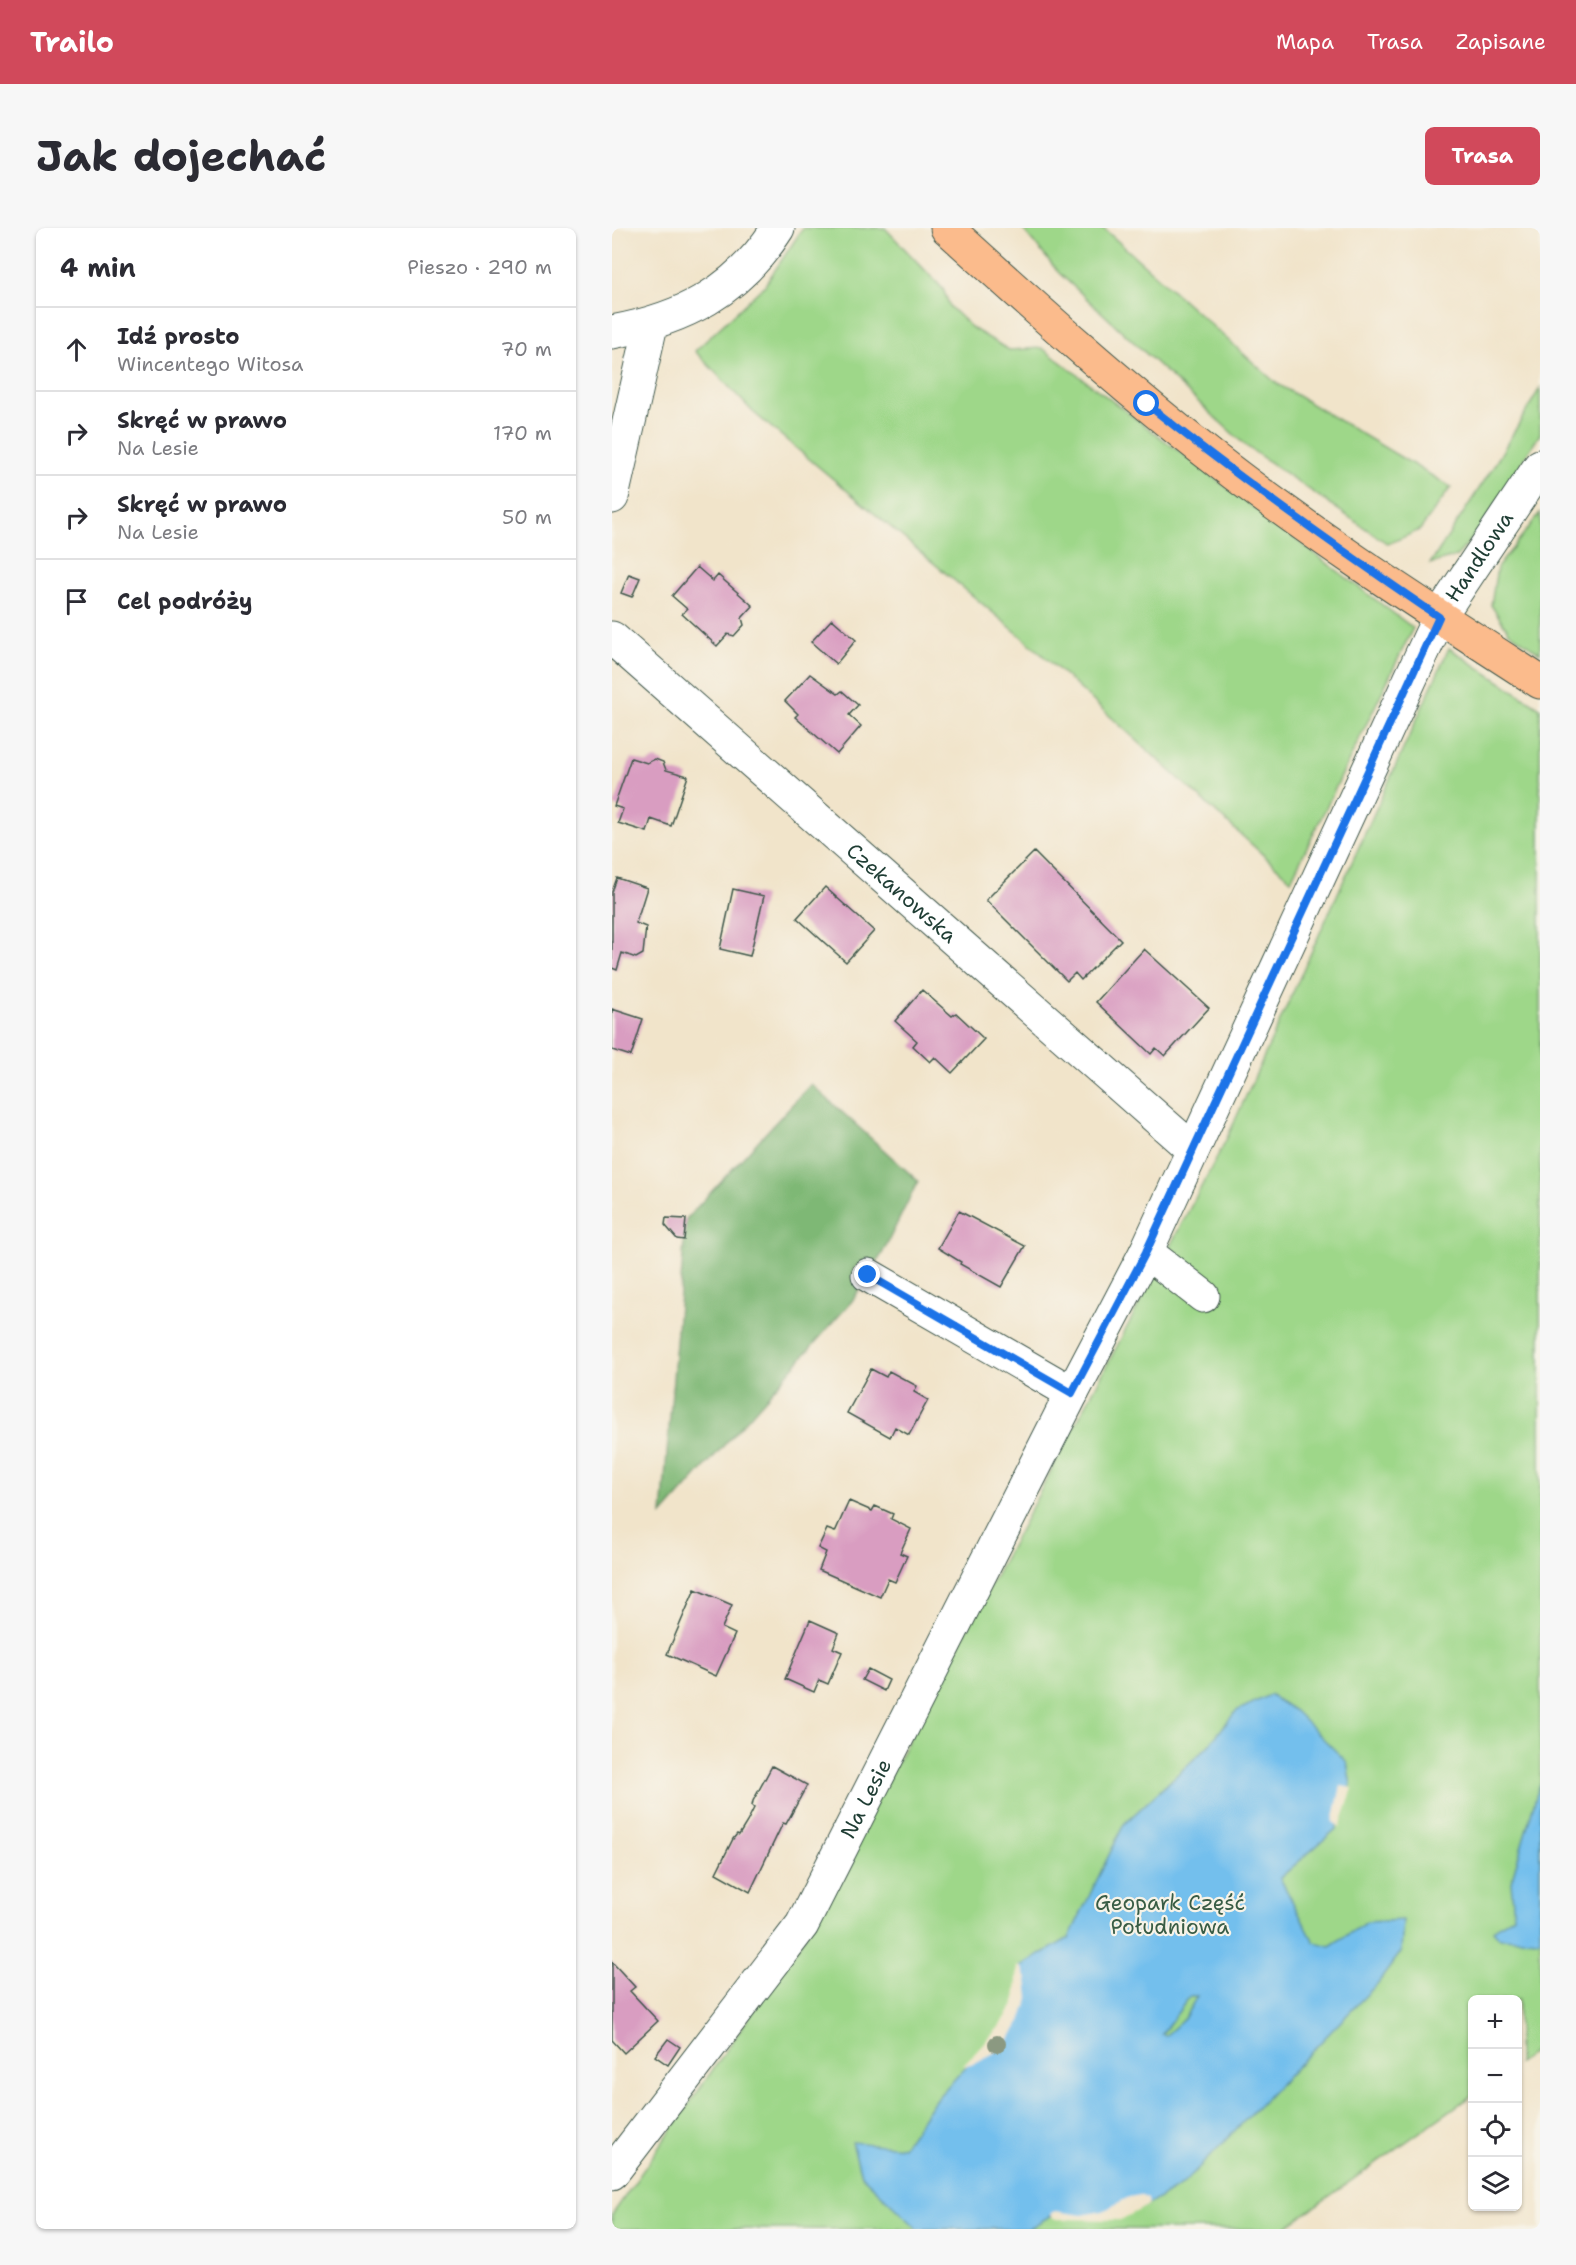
<!DOCTYPE html>
<html lang="pl">
<head>
<meta charset="utf-8">
<style>
  body { margin:0; font-family:"Shantell Sans",sans-serif; background:#f7f7f7; color:#2b2b33 }
  .controls { position:absolute; right:18px; bottom:18px; display:grid; overflow:hidden; border-radius:9px; box-shadow:0 2px 4px #0004 }
  .controls button { width:54px; height:54px; display:grid; place-items:center; padding:0; border:0; border-bottom:2px solid #e1e1e2; background:#fff; color:#2b2b33; font:30px sans-serif }
  .stop { position:absolute; width:18px; height:18px; margin:-14px; border:4px solid #1a73e8; border-radius:50%; background:#fff }
  .stop.end { background:#1a73e8; border-color:#fff; box-shadow:0 2px 6px #0008 }
  .list { margin:0; padding:0; list-style:none }
  h2 { display:flex; justify-content:space-between; align-items:center; height:78px; margin:0; padding:0 24px; font-size:26px }
  h2 small { font-size:20px; font-weight:400; color:#7c7c81 }
  .list li { display:grid; grid-template-columns:39px 1fr auto; gap:18px; align-items:center; box-sizing:border-box; height:84px; padding:0 24px; border-top:2px solid #e1e1e2 }
  .list b { display:block; font-size:22px; white-space:nowrap }
  .list p { margin:0; font-size:20px; white-space:nowrap; color:#7c7c81 }
  .list em { font-size:20px; font-style:normal; color:#7c7c81 }
  .icon { flex:none; width:33px; height:33px; fill:none; stroke:currentColor; stroke-width:2; stroke-linecap:round; stroke-linejoin:round }
  .map { position:relative; flex:none; width:928px; height:2001px; overflow:hidden; border-radius:9px }
  header { display:flex; align-items:center; gap:36px; box-sizing:border-box; height:84px; padding:0 30px; background:#d1495b; color:#fff }
  header strong { font-size:28px }
  nav { display:flex; gap:33px; margin-inline-start:auto; font-size:21px }
  .intro { display:flex; align-items:center; justify-content:space-between; box-sizing:border-box; height:144px; padding:0 36px }
  h1 { margin:0; font-size:42px }
  .button { padding:15px 27px; border-radius:9px; background:#d1495b; color:#fff; font-size:21px; font-weight:700 }
  main { display:flex; gap:36px; padding:0 36px }
  aside { flex:1; background:#fff; border-radius:9px; box-shadow:0 2px 4px #0004 }
  .map>svg:first-child { display:block }
</style>
</head>
<body>
<header>
<strong>Trailo</strong>
<nav><a>Mapa</a><a>Trasa</a><a>Zapisane</a></nav>
</header>
<div class="intro"><h1>Jak dojechać</h1><a class="button">Trasa</a></div>
<main>
<aside>
<h2>4 min<small>Pieszo · 290 m</small></h2>
<ul class="list">
<li><svg class="icon" aria-label="ahead" viewBox="0 0 24 24"><path d="M12 20V5M6 11l6-6 6 6"/></svg><div><b>Idź prosto</b><p>Wincentego Witosa</p></div><em>70 m</em></li>
<li><svg class="icon" aria-label="right" viewBox="0 0 24 24"><path d="M7 20v-9h11M14 6l5 5-5 5"/></svg><div><b>Skręć w prawo</b><p>Na Lesie</p></div><em>170 m</em></li>
<li><svg class="icon" aria-label="right" viewBox="0 0 24 24"><path d="M7 20v-9h11M14 6l5 5-5 5"/></svg><div><b>Skręć w prawo</b><p>Na Lesie</p></div><em>50 m</em></li>
<li><svg class="icon" aria-label="arrive" viewBox="0 0 24 24"><path d="M6 21V4h12l-3 4 3 4H6"/></svg><div><b>Cel podróży</b></div></li>
</ul>
</aside>
<div class="map">
<svg width="928" height="2001" viewBox="0 0 928 2001">
  <rect width="100%" height="100%" fill="#f7f3e8"/>
  <filter id="ink" filterUnits="userSpaceOnUse"><feTurbulence type="fractalNoise" baseFrequency=".0167" numOctaves="2"/><feDisplacementMap in="SourceGraphic" scale="12" xChannelSelector="R" yChannelSelector="G"/><feConvolveMatrix kernelMatrix="1 2 1 2 8 2 1 2 1" color-interpolation-filters="sRGB"/></filter>
  <filter id="wash" filterUnits="userSpaceOnUse"><feTurbulence type="fractalNoise" baseFrequency=".008" numOctaves="4" result="noise"/><feDisplacementMap in="SourceGraphic" scale="24" xChannelSelector="R" yChannelSelector="G"/><feGaussianBlur stdDeviation="1.35" result="paint"/><feColorMatrix in="noise" values="0 0 0 0 0 0 0 0 0 0 0 0 0 0 0 0 0 1.4 0 .05"/><feComposite in="paint" operator="in"/></filter>
  <g filter="url(#wash)">
    <rect width="100%" height="100%" fill="#f1e4ca"/>
    <path fill="#9ed789" stroke="#5e8a5e" stroke-width="1.5" d="M191,0H273L331,61L338,79L360,100L397,122L430,120L801,400L679,652L416,414L141,184L83,123L153,57Z
      M410,0H491L664,155L839,259L808,302L776,316L634,218L447,45Z
      M928,160V206L868,301L845,328L818,336L880,241Z
      M928,285V425L897,404L879,377L885,340Z
      M837,420L928,480V1819L906,1835V1772H861L860,1867L671,2001H0V1987L192,1710L615,910Z"/>
    <path fill="#7eb875" stroke="#4e7a54" stroke-width="1.5" d="M199,856L306,953L270,1026L240,1073L50,1287L74,991Z"/>
    <path fill="#73bfed" stroke="#497e90" stroke-width="1.5" fill-rule="evenodd" d="M658,1467L683,1483L735,1534L739,1557L724,1601L668,1650L702,1714L718,1718L755,1694L791,1692L789,1724L766,1755L571,1956L536,1977L508,1989L438,1988L416,2001H306L249,1947L240,1914L291,1919L323,1872L391,1799L406,1776L409,1738L457,1710L512,1596L596,1518L624,1483ZM578,1768H585L572,1791L554,1807L550,1806Z
      M928,1555V1712L888,1710L881,1702L902,1688L899,1654Z"/>
    <path fill="#f1e4ca" d="M729,1558L741,1560L728,1599L721,1594Z
      M409,1738L415,1751L417,1770L409,1793L398,1810L382,1825L359,1837L351,1838L388,1798L403,1775L406,1739Z
      M528,1967L536,1971L537,1977L508,1992L444,1991L440,1989L439,1985L443,1983L470,1987L491,1983L517,1969Z"/>
    <g id="blocks">
      <path fill="#d99dc1" d="M85,339L101,353L106,347L141,378L130,390L132,397L122,408L116,406L105,418L70,386L75,381L60,368Z
        M17,346L28,350L20,369L9,365Z
        M220,391L244,412L224,436L199,414Z
        M198,446L226,466L230,463L246,477L237,487L249,498L225,526L183,489L186,486L173,473Z
        M19,530L35,535L43,531L51,534L54,542L76,548L59,598L39,591L35,604L6,595L11,581L2,578Z
        M422,624L509,712L469,752L463,745L455,753L374,672Z
        M5,650L35,660L24,695L34,699L31,726L24,730L10,725L5,742L0,740V664Z
        M213,659L262,703L234,734L185,690Z
        M121,661L152,668L138,728L108,721Z
        M532,721L597,780L553,828L544,820L539,826L484,774Z
        M310,762L340,788L344,785L372,811L340,845L323,829L318,834L301,818L305,813L283,793Z
        M0,781L31,791L19,828L0,822Z
        M347,983L413,1018L389,1059L348,1036L349,1034L326,1020Z
        M54,990L74,991L72,1012L65,1011L53,997Z
        M259,1141L274,1149L277,1143L305,1158L302,1164L316,1172L297,1207L283,1199L278,1209L235,1185Z
        M237,1273L260,1283L263,1278L281,1286L279,1291L299,1301L288,1325L295,1328L283,1354L276,1351L268,1369L207,1342L214,1324L206,1320L215,1301L223,1304Z
        M83,1361L120,1377L110,1400L123,1406L104,1448L55,1426Z
        M198,1392L227,1405L221,1420L230,1424L216,1456L207,1452L202,1464L173,1451Z
        M256,1441L277,1452L272,1463L250,1452Z
        M160,1538L195,1557L174,1596L171,1595L138,1664L104,1645L121,1611L125,1606L127,1607L135,1594L142,1580L140,1578L141,1573Z
        M0,1734L23,1759L18,1763L46,1793L12,1825L0,1812Z
        M56,1811L68,1819L56,1837L43,1828Z"/>
    </g>
  </g>
  <g filter="url(#ink)">
    <use href="#blocks" fill-opacity="0" stroke="#3e564a" stroke-width="1.5"/>
    <g fill="none" stroke-linecap="round" stroke-linejoin="round">
      <defs>
        <g id="minor">
          <path d="M0,104C72,91 126,63 166,0"/>
          <path d="M0,269L39,97"/>
          <path id="s1" d="M0,410L580,921"/>
          <path d="M534,1024L591,1068"/>
          <path d="M256,1047L460,1165"/>
          <path id="s2" d="M0,1945L190,1697L460,1165L534,1024L827,389L928,238"/>
        </g>
        <path id="major" d="M335,0C421,78 508,157 599,228C704,310 817,382 928,454"/>
      </defs>
      <use href="#minor" stroke="#3e564a" stroke-width="35"/>
      <use href="#major" stroke="#3e564a" stroke-width="35"/>
      <use href="#minor" stroke="#fff" stroke-width="33"/>
      <use href="#major" stroke="#fbbb8c" stroke-width="33"/>
    </g>
    <circle fill="#8b9981" cx="385" cy="1816" r="9"/>
  </g>
  <g fill="none" stroke-linecap="round" stroke-linejoin="round" filter="url(#ink)">
    <path stroke="#1a73e8" stroke-width="8" d="M256,1047L460,1165L534,1024L827,389C727,321 629,252 535,176"/>
  </g>
  <g text-anchor="middle" stroke-width="4.5" stroke-linejoin="round" paint-order="stroke">
    <g font-size="21" fill="#1f3d34" stroke="#f7f3e8">
      <text dy="7" stroke="none"><textPath href="#s2" startOffset="1840">Handlowa</textPath></text>
      <text dy="7" stroke="none"><textPath href="#s1" startOffset="386">Czekanowska</textPath></text>
      <text dy="7" stroke="none"><textPath href="#s2" startOffset="454">Na Lesie</textPath></text>
    </g>
    <g font-size="21" fill="#385c45" stroke="#f7f3e8">
      <text x="558" y="1682">Geopark Część<tspan x="558" dy="24">Południowa</tspan></text>
    </g>
  </g>
</svg>
<div class="controls">
<button>+</button>
<button>−</button>
<button><svg class="icon" aria-label="locate" viewBox="0 0 24 24"><circle cx="12" cy="12" r="6"/><path d="M12 2v4M12 18v4M2 12h4M18 12h4"/></svg></button>
<button><svg class="icon" aria-label="layers" viewBox="0 0 24 24"><path d="M12 4l9 5-9 5-9-5zM3 14l9 5 9-5"/></svg></button>
</div>
<div class="stop" style="left:535px;top:176px"></div>
<div class="stop end" style="left:256px;top:1047px"></div>
</div>
</main>
</body>
</html>
